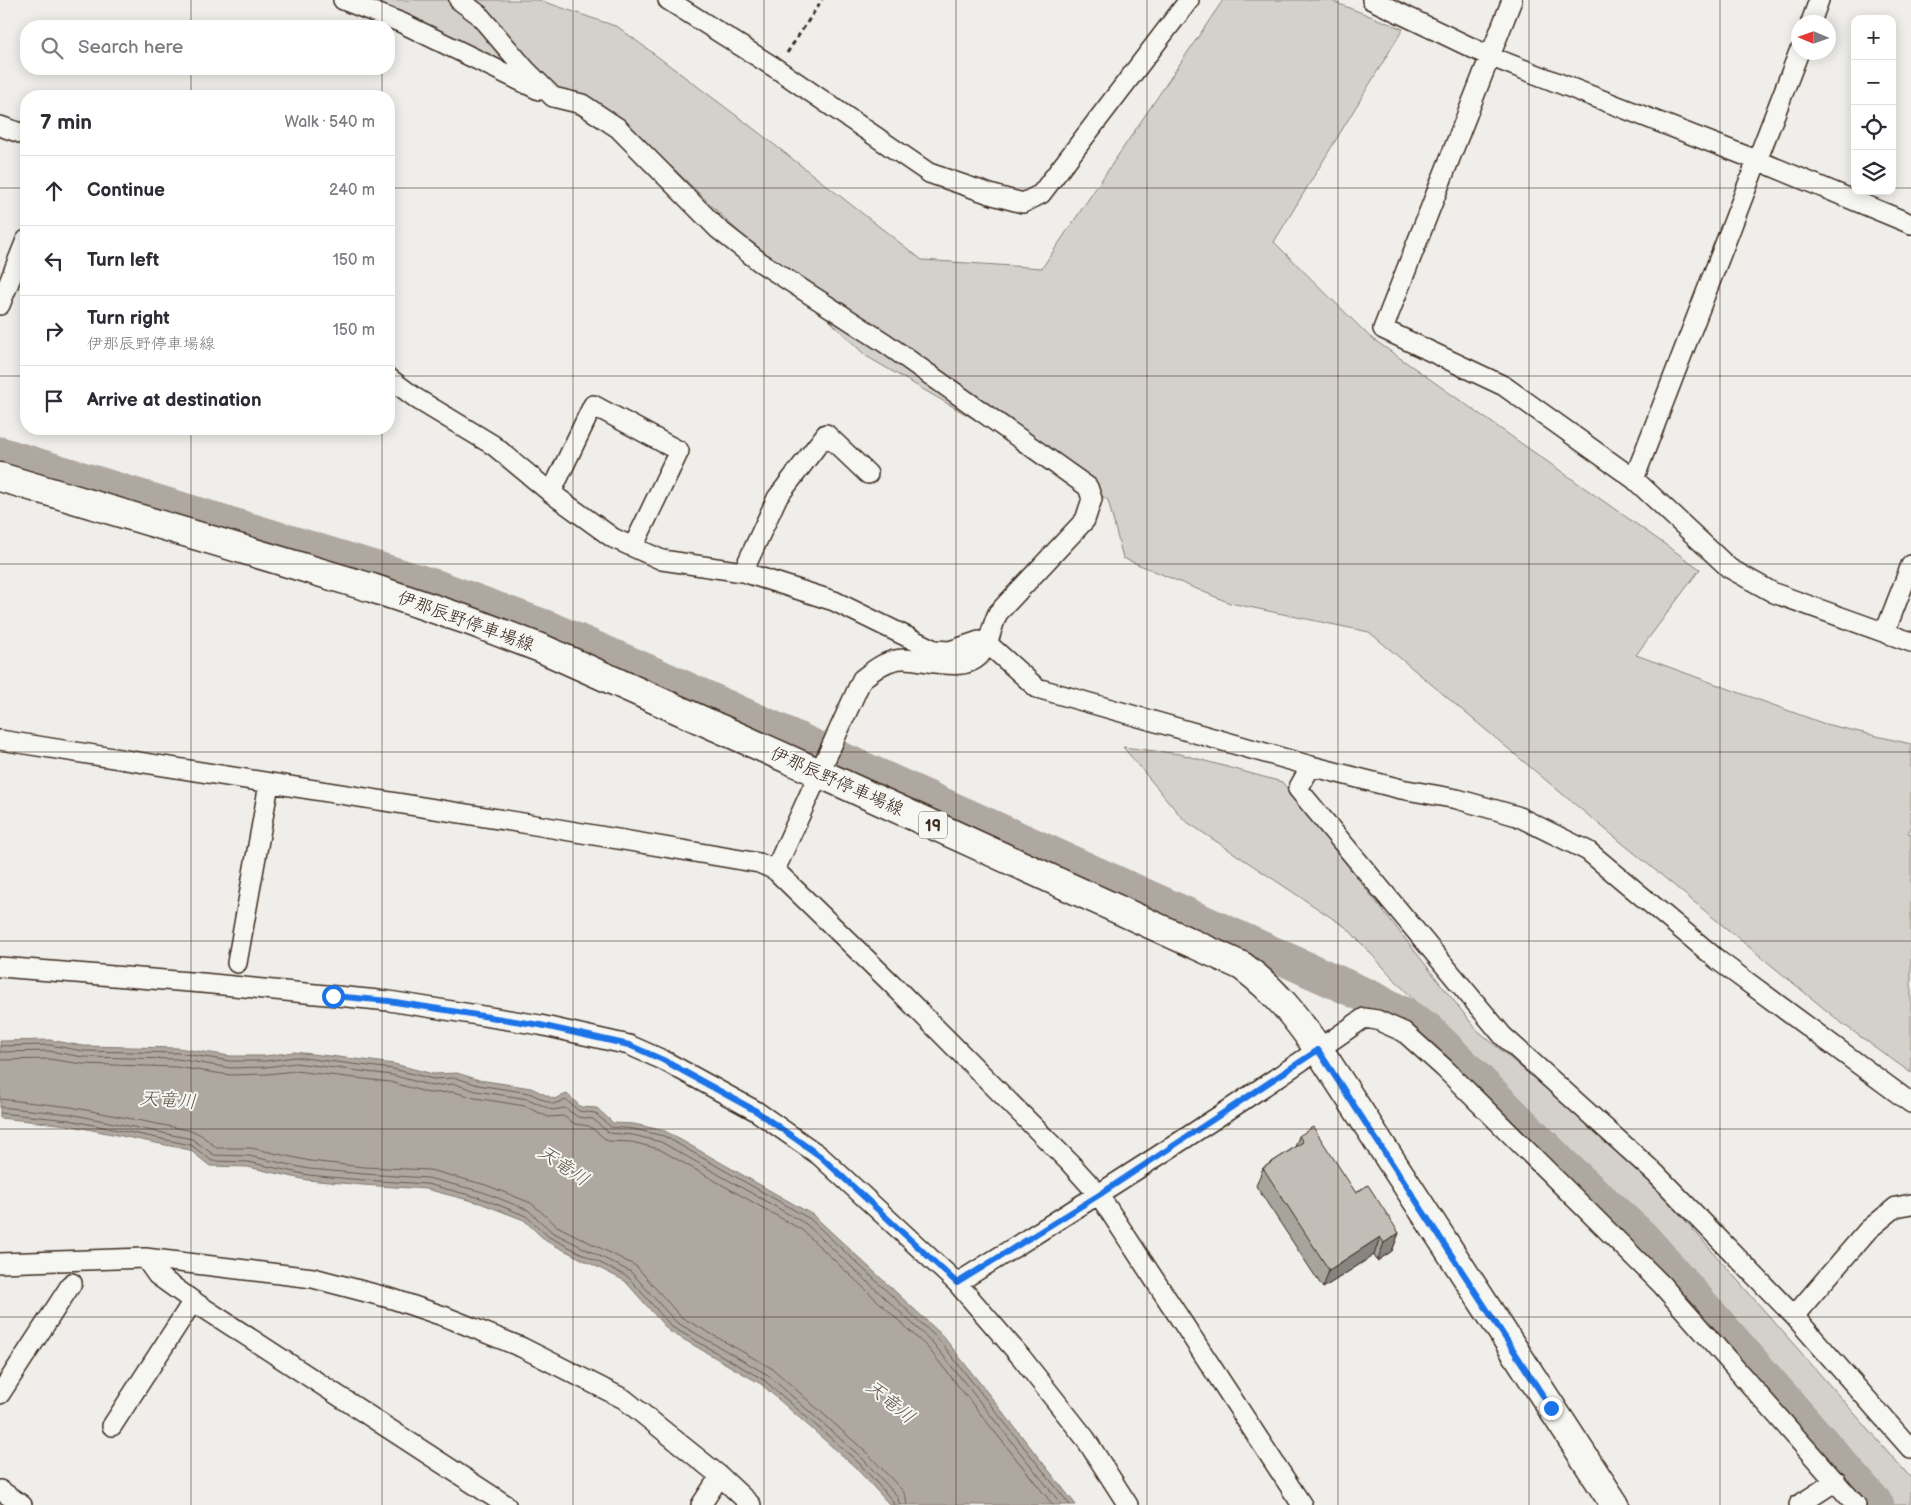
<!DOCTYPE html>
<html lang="en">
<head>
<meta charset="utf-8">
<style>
  body { margin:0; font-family:"Balsamiq Sans","Klee One",sans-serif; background:#f7f7f7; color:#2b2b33 }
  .controls { position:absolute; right:15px; top:15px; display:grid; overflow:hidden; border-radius:10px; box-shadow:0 2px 12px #0003 }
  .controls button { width:45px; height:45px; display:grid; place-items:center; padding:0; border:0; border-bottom:1px solid #e1e1e2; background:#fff; color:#2b2b33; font:25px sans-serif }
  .compass { position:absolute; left:1791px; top:15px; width:45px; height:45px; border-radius:50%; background:#fff; box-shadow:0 2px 12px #0003; rotate:272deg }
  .stop { position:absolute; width:15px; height:15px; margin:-11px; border:4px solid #1a73e8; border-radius:50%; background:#fff }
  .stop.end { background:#1a73e8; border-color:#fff; box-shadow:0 1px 5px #0008 }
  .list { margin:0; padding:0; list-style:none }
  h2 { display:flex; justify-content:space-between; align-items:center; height:65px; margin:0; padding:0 20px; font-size:21px }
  h2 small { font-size:16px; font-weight:400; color:#7c7c81 }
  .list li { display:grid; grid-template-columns:32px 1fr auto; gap:15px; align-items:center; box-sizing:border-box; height:70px; padding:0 20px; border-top:1px solid #e1e1e2 }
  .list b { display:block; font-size:19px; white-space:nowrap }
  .list p { margin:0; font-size:16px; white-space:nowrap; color:#7c7c81 }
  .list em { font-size:16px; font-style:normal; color:#7c7c81 }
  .icon { flex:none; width:28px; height:28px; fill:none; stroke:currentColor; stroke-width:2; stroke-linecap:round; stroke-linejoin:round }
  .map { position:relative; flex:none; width:1911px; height:1505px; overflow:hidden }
  .search { position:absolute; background:#fff; box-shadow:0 2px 12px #0003; left:20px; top:20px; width:375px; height:55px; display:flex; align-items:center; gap:12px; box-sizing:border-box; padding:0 18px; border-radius:20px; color:#7c7c81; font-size:19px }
  .panel { position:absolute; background:#fff; box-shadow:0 2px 12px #0003; left:20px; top:90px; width:375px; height:345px; border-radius:20px }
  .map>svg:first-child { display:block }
</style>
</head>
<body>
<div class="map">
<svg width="1911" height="1505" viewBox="0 0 1911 1505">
  <rect width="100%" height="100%" fill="#efeeea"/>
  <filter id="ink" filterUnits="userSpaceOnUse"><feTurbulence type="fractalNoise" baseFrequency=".02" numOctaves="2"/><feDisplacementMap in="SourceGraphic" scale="10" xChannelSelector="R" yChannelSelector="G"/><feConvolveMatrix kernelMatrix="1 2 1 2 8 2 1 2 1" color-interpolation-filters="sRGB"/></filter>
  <g filter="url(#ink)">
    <path fill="#d4d1cc" stroke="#887e75" d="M334,0H539L618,27L749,125L922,260L1042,268L1223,0H1329L1403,29L1274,242L1370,337L1700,569L1636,655L1825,724L1911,744V828L1908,833L1911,834V1073L1843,1024L1566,797L1369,632L1230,603L1123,558L1108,500L1051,464L866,356L672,167L384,7Z
      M1123,747L1180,754L1282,782L1476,1029L1640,1169L1911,1478V1505H1889L1654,1237L1510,1104L1347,928L1184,820Z"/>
    <path fill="#afa8a1" stroke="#81766d" d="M50,1040L83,1046L178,1048L230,1056H265L294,1052L364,1060L394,1064L433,1074L457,1073L479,1080L531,1088L554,1099L567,1094L581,1107L597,1108L613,1123L634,1124L665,1131L813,1215L942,1335L1076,1505H890L854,1466L761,1384L669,1331L625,1281L546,1241L524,1220L480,1203L426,1189L363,1185L307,1180L248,1167L210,1166L190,1150L68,1125L0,1118V1041Z"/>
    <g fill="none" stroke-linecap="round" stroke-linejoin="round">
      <path stroke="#695c52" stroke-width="1" d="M0,1046L50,1045L83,1051L178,1053L230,1061H266L295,1057L393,1069L433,1079L456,1078L478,1085L529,1093L553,1104L566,1100L579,1111L595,1113L611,1127L634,1129L664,1136L810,1219L938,1339L1070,1505
        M0,1052L49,1051L83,1057L177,1059L230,1068L266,1067L295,1063L392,1075L432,1086L455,1084L476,1091L528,1099L552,1110L565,1108L578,1117L593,1119L609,1133L633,1135L661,1142L806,1224L933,1343L1062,1505
        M0,1060L49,1059L82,1064L176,1067L230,1075L267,1074L295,1071L390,1082L429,1093L454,1092L475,1098L525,1106L548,1117L563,1116L575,1124L589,1126L608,1141L632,1142L659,1149L802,1230L928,1348L1053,1505
        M0,1099L71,1107L193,1131L201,1135L217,1148H251L310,1161L364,1167L430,1170L486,1185L531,1203L557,1226L636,1266L681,1317L773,1369L867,1453L903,1491L906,1498L907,1505
        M0,1107L70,1114L192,1139L214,1155L249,1156L309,1169L364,1174L428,1178L483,1192L528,1210L552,1232L631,1272L676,1322L768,1375L862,1458L897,1496L900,1505
        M0,1113L69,1120L191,1145L212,1161L248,1162L308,1175L363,1180L427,1184L481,1198L526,1216L549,1237L628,1277L672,1327L764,1380L858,1462L892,1500L894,1505"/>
      <path stroke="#afa8a1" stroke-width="35" d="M0,454L436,587L550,629L658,676L823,751
        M834,756L1378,1001L1403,1014L1427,1029L1566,1168L1643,1238L1877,1505"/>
      <defs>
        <path id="street" d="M343,0L402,23L539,90
          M459,0L478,14L525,69L553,97L582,104L618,128L718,229L760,262L885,343L1088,487L1092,499L1085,520L998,613C991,627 990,644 980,655C963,674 924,659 904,659C887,659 875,669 862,679L775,870
          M668,0L777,69L929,173L993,195L1023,203L1041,194L1189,0
          M1372,0L1489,56L1759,161L1911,224
          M1512,0L1383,329L1504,386L1634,479L1729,568L1774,593L1911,642
          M1811,22L1819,0
          M0,126L26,135
          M0,305L26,240
          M389,378L417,399L493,445L551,493L613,538L662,560L743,572L834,601L934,650L950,651L979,641L988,644L1037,688L1311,766L1401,789L1457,799L1517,816L1588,851L1719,961L1911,1103
          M1634,479L1799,52
          M551,493L593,405L679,451L633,547
          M743,572L777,498L826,434L868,474
          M1885,632L1911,565
          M0,740L529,824L759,863L775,870L891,983L1070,1163L1099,1195L1302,1505
          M1311,766L1298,789L1503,1036L1656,1174L1794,1316L1911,1449
          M237,963L269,784
          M0,967L202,983L389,1001L540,1025L629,1045L663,1060L756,1111L820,1156L957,1283L1021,1357L1085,1438L1128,1505
          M145,1258L157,1275L193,1301L506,1505
          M0,1263L145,1258L313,1278L393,1299L446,1317L521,1347L624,1399L720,1476L751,1505
          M957,1283C1094,1198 1231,1111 1364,1018L1377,1020L1404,1032L1444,1068L1661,1284L1856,1505
          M1794,1316L1868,1230L1896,1207L1911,1204
          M0,1394L72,1283
          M112,1426L193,1301
          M0,1490L22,1505
          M701,1505L720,1476
          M1799,1505L1836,1481"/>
        <path id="primary" d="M0,477L372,588L470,621L543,649L819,773L1242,966C1276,991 1295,1016 1319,1050L1615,1505"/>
      </defs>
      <use href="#street" stroke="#3b2a1e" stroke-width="22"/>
      <use href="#primary" stroke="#3b2a1e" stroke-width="31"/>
      <path stroke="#3b2a1e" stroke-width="3" stroke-dasharray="5 4" stroke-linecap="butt" d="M787,53L822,0"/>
      <use href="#street" stroke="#f6f6f2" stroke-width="19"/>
      <use href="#primary" stroke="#f6f6f2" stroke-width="28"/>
    </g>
    <path fill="#a7a39d" stroke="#3b2a1e" d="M1299,1136L1356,1193L1399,1233L1392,1251L1377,1261L1374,1255L1323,1288L1256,1186L1263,1168L1295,1147Z"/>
    <path fill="#888480" stroke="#3b2a1e" d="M1399,1233L1392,1251L1377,1261L1384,1243Z
      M1380,1237L1374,1255L1323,1288L1329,1270Z"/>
    <path fill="#c2bdb7" stroke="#3b2a1e" d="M1313,1127L1356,1193L1368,1185L1399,1233L1384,1243L1380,1237L1329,1270L1263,1168L1303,1142L1299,1136Z"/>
  </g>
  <g fill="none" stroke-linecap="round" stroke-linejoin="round" filter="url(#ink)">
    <path stroke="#1a73e8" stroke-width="6" d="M333,996L389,1001L540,1025L629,1045L663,1060L756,1111L820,1156L957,1283L1099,1195L1318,1050L1551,1408"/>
  </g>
  <path fill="none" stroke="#3b2a1e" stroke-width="1" stroke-opacity="0.55" d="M191,0V26M382,0V26M573,0V1505M764,0V1505M956,0V1505M1147,0V1505M1338,0V1505M1529,0V1505M1720,0V1505M191,69V96M382,69V96M0,188H26M389,188H1855M1892,188H1911M0,376H26M389,376H1911M191,429V1505M382,429V1505M0,564H1911M0,752H1911M0,941H1911M0,1129H1911M0,1317H1911"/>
  <g text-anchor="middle" stroke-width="4" stroke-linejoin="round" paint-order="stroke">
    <rect fill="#f6f6f2" stroke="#73675e" stroke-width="1" x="919" y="811.5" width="28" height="27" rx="4"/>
    <g font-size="16" font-weight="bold" fill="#3b2a1e">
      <text x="933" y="831">19</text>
    </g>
    <g font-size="18" fill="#3b2a1e" stroke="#f6f6f2">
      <text transform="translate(466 621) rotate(20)" y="6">伊那辰野停車場線</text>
      <text transform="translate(837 781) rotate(24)" y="6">伊那辰野停車場線</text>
    </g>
    <g font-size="19" font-style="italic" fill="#64564c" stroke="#f6f6f2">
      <text transform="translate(168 1099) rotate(4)" y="7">天竜川</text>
      <text transform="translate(564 1165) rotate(34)" y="7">天竜川</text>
      <text transform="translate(891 1401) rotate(39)" y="7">天竜川</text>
    </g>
  </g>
</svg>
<div class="controls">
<button>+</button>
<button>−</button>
<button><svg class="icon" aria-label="locate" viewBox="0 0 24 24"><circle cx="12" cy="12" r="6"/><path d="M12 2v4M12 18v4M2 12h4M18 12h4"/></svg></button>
<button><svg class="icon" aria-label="layers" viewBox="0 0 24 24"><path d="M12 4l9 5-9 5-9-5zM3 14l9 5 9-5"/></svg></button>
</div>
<svg class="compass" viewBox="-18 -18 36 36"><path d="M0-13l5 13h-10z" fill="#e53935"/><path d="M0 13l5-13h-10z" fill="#7c7c81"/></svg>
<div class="stop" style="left:333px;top:996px"></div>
<div class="stop end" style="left:1551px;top:1408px"></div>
<div class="search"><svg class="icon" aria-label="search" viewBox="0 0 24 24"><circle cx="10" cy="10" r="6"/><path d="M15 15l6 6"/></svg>Search here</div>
<section class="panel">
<h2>7 min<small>Walk · 540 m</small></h2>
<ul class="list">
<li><svg class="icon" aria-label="ahead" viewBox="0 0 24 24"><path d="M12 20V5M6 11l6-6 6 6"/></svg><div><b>Continue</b></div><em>240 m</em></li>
<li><svg class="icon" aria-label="left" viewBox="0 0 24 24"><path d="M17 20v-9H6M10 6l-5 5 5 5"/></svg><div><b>Turn left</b></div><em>150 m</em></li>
<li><svg class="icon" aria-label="right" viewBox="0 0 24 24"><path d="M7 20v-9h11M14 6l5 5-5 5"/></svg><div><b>Turn right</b><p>伊那辰野停車場線</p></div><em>150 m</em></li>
<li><svg class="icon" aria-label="arrive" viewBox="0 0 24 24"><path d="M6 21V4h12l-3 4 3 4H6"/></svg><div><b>Arrive at destination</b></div></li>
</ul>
</section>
</div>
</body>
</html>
